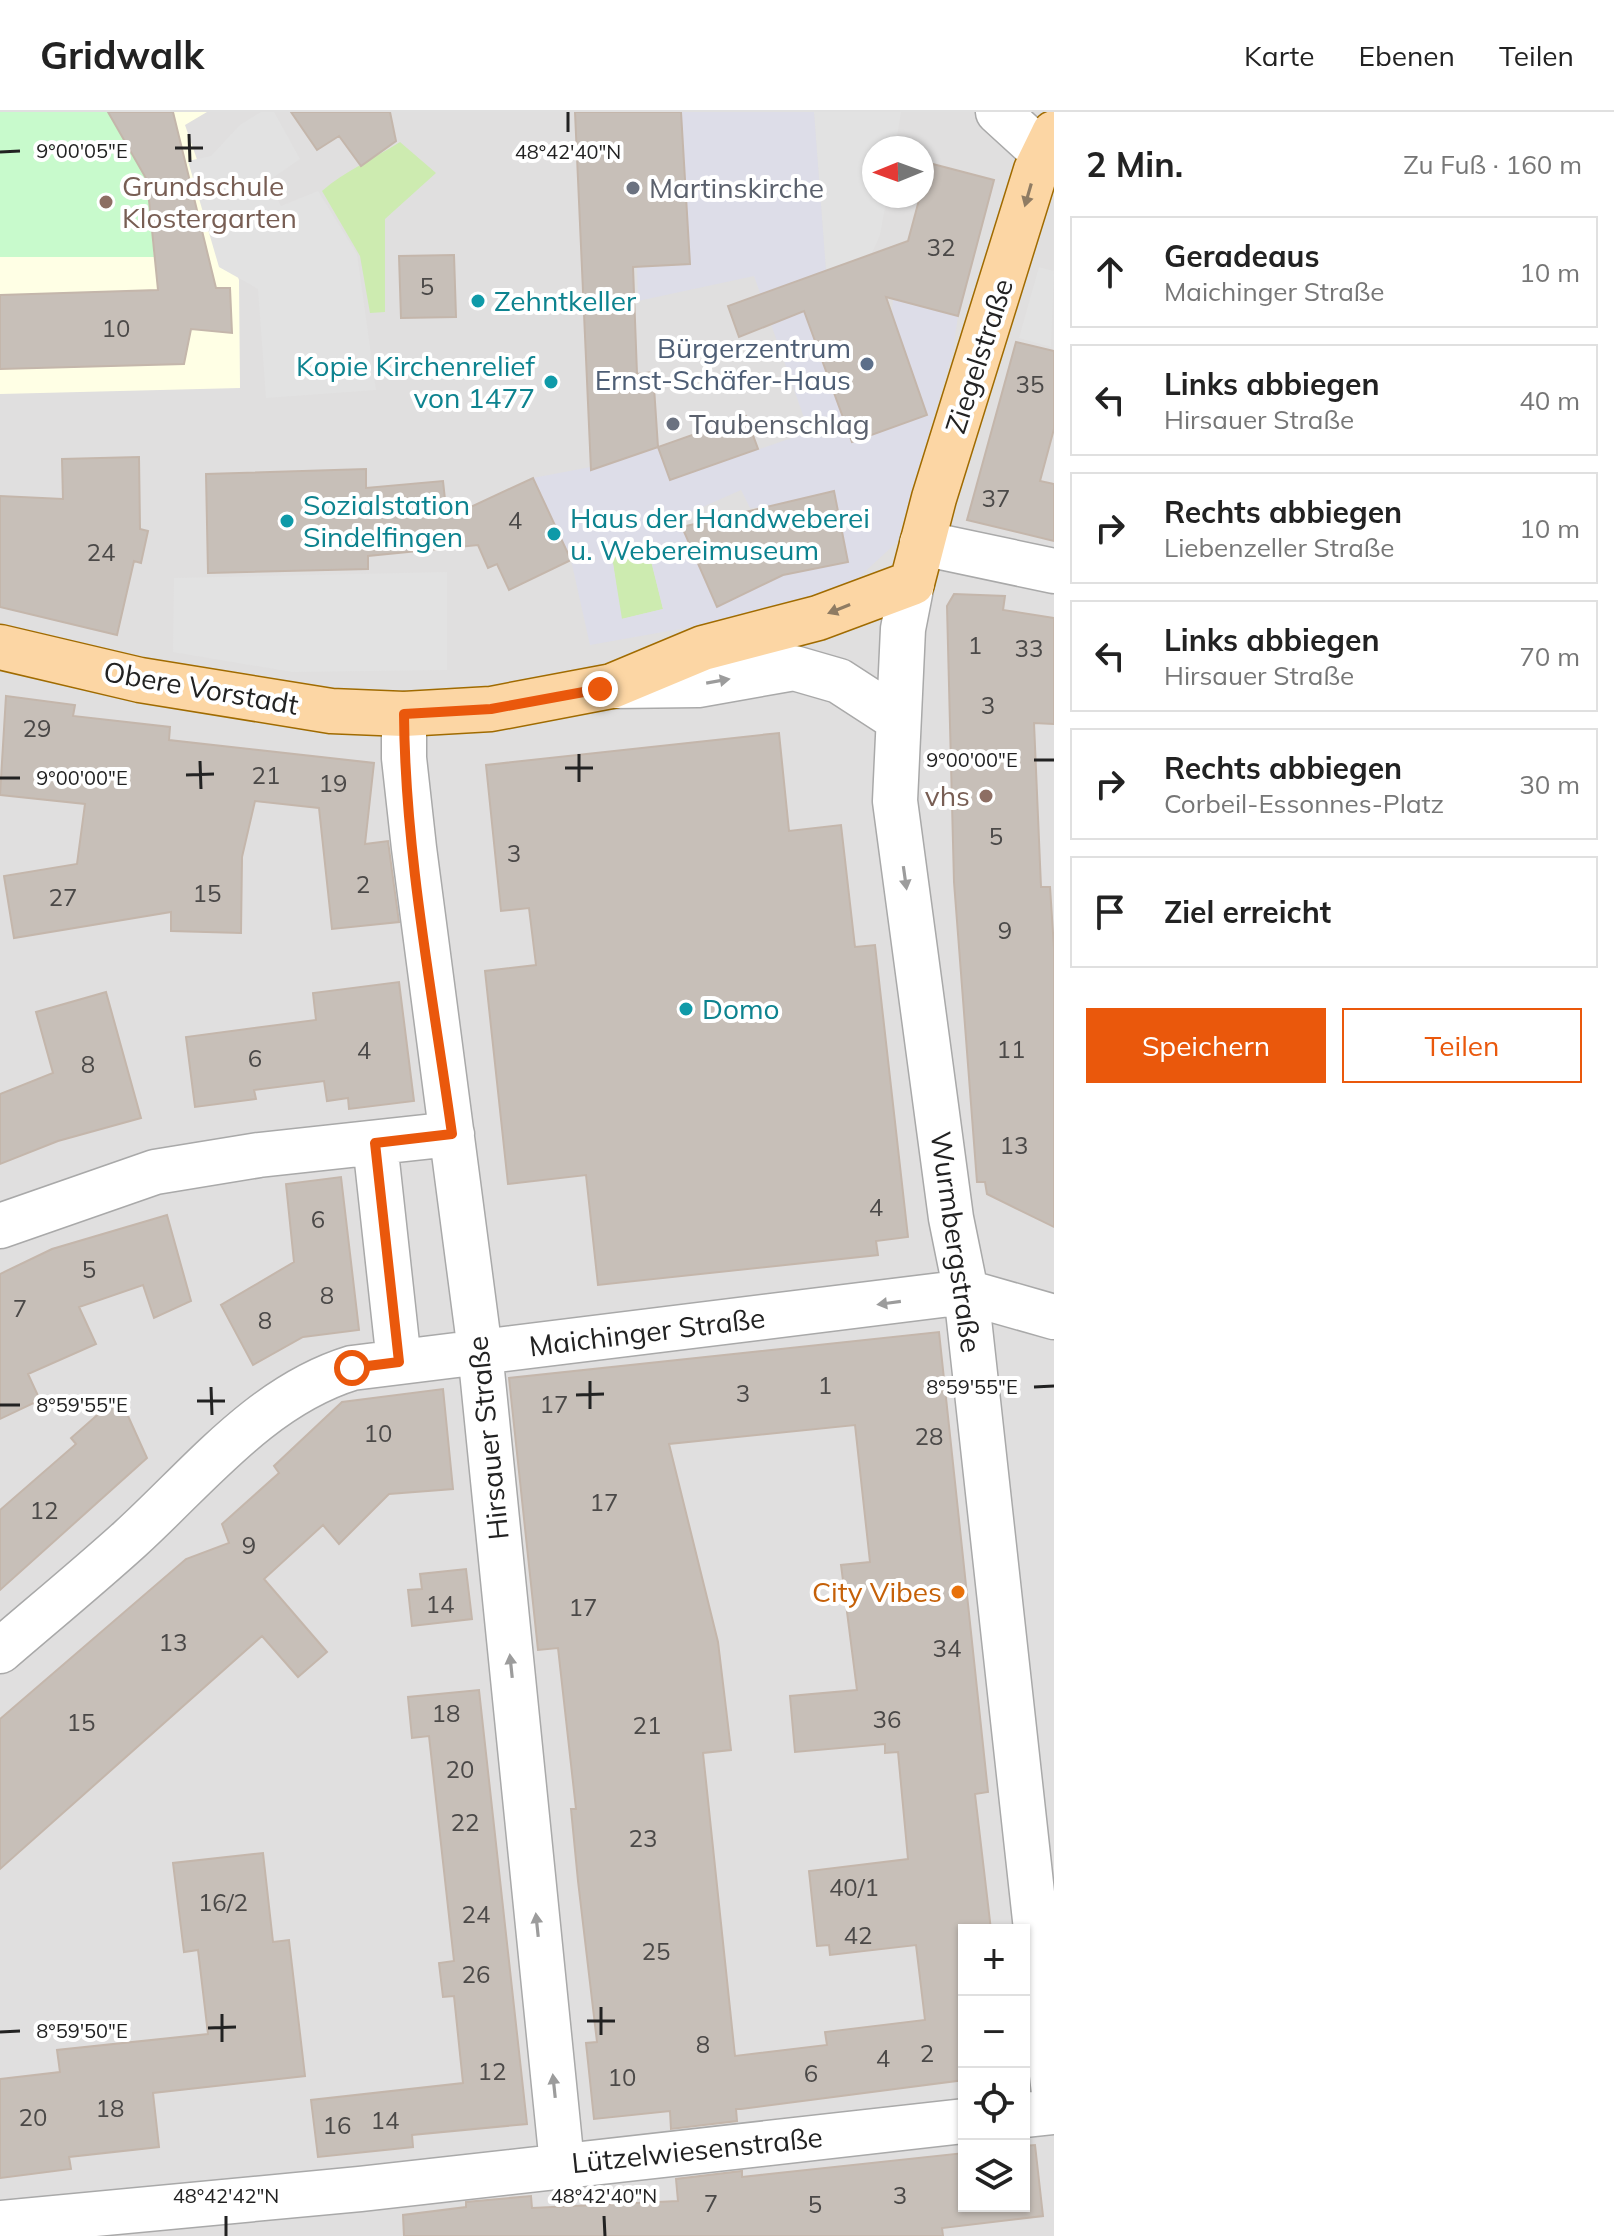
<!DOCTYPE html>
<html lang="de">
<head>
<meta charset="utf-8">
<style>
  body { margin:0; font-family:Mulish,sans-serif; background:#f2f2f2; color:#222 }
  .controls { position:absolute; right:24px; bottom:24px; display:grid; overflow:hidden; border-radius:0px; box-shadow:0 2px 6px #0004 }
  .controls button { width:72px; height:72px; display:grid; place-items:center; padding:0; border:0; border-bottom:2px solid #e0e0e0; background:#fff; color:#222; font:40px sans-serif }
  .compass { position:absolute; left:862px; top:24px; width:72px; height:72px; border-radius:50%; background:#fff; box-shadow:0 2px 6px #0004; rotate:269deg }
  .stop { position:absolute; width:24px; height:24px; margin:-18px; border:6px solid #ea580c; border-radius:50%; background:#fff }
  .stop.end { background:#ea580c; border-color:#fff; box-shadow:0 2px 8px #0008 }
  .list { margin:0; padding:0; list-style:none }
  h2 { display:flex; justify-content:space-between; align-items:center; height:104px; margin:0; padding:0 32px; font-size:34px }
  h2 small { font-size:26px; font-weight:400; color:#767676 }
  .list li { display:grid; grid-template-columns:52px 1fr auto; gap:24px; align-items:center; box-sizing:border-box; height:112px; margin:0 16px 16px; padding:0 16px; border:2px solid #e0e0e0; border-radius:0px }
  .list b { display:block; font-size:30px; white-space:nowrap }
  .list p { margin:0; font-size:26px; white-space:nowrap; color:#767676 }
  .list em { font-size:26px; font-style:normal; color:#767676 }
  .actions { display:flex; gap:16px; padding:24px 32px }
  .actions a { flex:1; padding:18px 0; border:2px solid #ea580c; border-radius:0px; text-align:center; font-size:28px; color:#ea580c }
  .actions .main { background:#ea580c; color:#fff }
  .icon { flex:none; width:44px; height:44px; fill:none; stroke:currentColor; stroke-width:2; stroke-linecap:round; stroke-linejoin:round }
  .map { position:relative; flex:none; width:1054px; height:2124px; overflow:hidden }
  header { display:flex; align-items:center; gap:48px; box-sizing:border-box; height:112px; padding:0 40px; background:#fff; border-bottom:2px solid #e0e0e0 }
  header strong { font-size:38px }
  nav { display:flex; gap:44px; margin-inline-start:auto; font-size:28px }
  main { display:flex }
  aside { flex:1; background:#fff }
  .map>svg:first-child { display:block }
</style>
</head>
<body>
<header>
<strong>Gridwalk</strong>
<nav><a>Karte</a><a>Ebenen</a><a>Teilen</a></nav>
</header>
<main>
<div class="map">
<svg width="1054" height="2124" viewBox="0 0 1054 2124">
  <rect width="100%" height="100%" fill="#f2efe9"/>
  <path fill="#e0dfdf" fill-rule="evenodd" d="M0,0H1054V2124H0ZM874,36H922V84H874ZM964,1818H1024V2094H964Z"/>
  <path fill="#ffffe5" d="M0,0H207L185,13L239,168L240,276L0,282Z"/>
  <path fill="#cdebb0" d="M400,30L436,61L385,107V200L370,201L360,144L322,79C345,59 373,47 400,30Z
    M647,432L663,497L621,507L612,445Z"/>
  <path fill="#c8facc" d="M0,0H108L130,39L144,32L154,145H0Z"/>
  <path fill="#e2e2e2" d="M261,0H274L300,47L268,69L281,94L318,79L357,142L376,278L266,286L258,177L219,155L188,49L211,44L240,13Z
    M814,0H901L895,36H874V84H887L880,123L871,143L826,159Z
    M1039,155L1054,159L1051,235L1019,226Z
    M447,460V558L292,560L173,540L174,466Z"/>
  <path fill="#dddde8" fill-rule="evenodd" d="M681,0H814L826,159L794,171L852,330L927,302L892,202L893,187L958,204L953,239L897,430L845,478L725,509L590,533L571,448L533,366L606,352L658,335L670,368L809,320L754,164L638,189L637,155L690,152ZM741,378L750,396L768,395L847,450L783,463L717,495L678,406ZM647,433L663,497L622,507L612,445Z"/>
  <path fill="#c7bfb8" stroke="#c4b6ab" stroke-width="2" fill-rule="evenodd" d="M108,0H173L216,176H230L232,221L191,217L184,252L0,257V183L158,178L147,68Z
    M291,0H390L396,29L361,54L339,24L317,38Z
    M575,0H681L690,152L633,155L637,262L653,260L658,335L591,358Z
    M929,51L994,68L958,204L886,185L927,303L852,330L804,199L739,225L728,194L908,129Z
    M454,143L456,205L401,206L399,144Z
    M1016,230L1054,239V317L1040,369L1054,372V429L967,408Z
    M746,304L758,337L670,368L658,335Z
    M139,345L140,417L148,419L141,451L134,449L117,523L0,495V384L63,387L62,347Z
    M366,357V376L443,369L447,406L533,366L571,448L509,478L497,452L488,456L478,433L368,444V457L208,461L206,362Z
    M834,379L848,450L783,463L717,495L682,415Z
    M954,482L1005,484L1003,498L1054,506V612L1034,611L1041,775H1050L1054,836V1115L987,1082L985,1070H977L954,770L947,494Z
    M6,584L75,593L73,604L170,615L169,628L374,651L365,732L388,729L399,810L332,817L319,696L255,689L242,745L241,821L171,819V800L14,826L4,764L77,752L85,692L0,683Z
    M779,621L789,719L841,713L855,835L875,833L908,1125L876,1129L878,1143L598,1173L586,1063L508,1072L485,859L536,853L529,796L501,799L486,653Z
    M399,870L414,989L349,997L348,986L327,989L324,969L254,978L256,987L195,995L186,925L316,908L313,881Z
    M106,880L141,1006L58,1029L0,1052V982L53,961L36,900Z
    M341,1065L359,1218L303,1225L253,1253L221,1193L294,1150L286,1072Z
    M167,1103L191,1189L154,1206L143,1173L79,1195L96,1232L28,1262L40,1288L0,1307V1162L52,1137Z
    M939,1220L988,1680L975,1682L991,1818H964V1968L741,1997H736L737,2009L671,2017L670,1999L594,2007L586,1931L597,1930L578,1769L571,1697H576L558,1536L538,1538L509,1266ZM855,1313L870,1450L841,1453L857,1578L790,1584L795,1640L885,1632V1641L898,1640L908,1747L809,1759L817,1834L829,1833L830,1843L916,1833L925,1908L825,1920L827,1933L735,1944L703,1641L731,1638L718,1530L669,1332Z
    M443,1277L453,1377L389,1382L339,1432L323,1413L264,1467L327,1540L298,1565L262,1524L0,1757V1607L186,1447L229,1431L222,1412L279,1361L274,1354L342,1290Z
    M119,1284L147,1346L0,1478V1398L76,1332L71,1326Z
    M466,1457L472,1507L412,1514L408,1478L422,1477L420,1462Z
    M479,1578L527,2012L412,2023L413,2035L318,2045L311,1988L463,1971L454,1884L443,1885L439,1851L454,1849L429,1624L412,1626L408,1585Z
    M263,1741L273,1830L289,1828L305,1964L153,1981L159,2035L69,2045L71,2057L0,2066V1967L60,1960L57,1938L208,1922L198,1838L184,1840L173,1751Z
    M1035,2033L1043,2104L942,2116L943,2124H404L403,2103L466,2095V2090L531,2084L532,2096L678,2089L676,2067L742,2059V2065L964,2041V2094H1024V2034Z"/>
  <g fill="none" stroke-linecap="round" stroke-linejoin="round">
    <defs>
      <path id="minor" d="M998,0L1043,41
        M922,431L1054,459
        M912,471L903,517L895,689L951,1106L966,1180L1054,1981
        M613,574L698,573L794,556L839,569L896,606
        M404,602V646L414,736L480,1239L562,2052
        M375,1031L399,1250
        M0,1114L155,1060L259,1043L452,1022
        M0,1539C43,1502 88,1465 130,1427C199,1364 261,1284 352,1256L966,1180L1054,1205
        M1024,2003L1054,2000
        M0,2111L360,2077L964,2009"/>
      <path id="major" d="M0,535L140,568L331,599L404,602L491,597L612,574L703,536L818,506L912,471L934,386L1036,58L1054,21"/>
    </defs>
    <use href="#minor" stroke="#a9a9a9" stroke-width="47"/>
    <use href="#major" stroke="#a06b00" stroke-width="47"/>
    <use href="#minor" stroke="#fff" stroke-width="44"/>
    <use href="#major" stroke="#fcd6a4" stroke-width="44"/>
  </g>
  <defs><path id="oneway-solid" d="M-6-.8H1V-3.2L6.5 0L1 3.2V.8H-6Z" transform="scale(2)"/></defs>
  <g fill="#8f7c63">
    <use href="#oneway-solid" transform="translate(1028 83) rotate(106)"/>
    <use href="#oneway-solid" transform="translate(839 497) rotate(158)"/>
  </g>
  <g fill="#9c9c9c">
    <use href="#oneway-solid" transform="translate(718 569) rotate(-10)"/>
    <use href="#oneway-solid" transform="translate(905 766) rotate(82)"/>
    <use href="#oneway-solid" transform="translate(889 1191) rotate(172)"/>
    <use href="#oneway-solid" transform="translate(511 1554) rotate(-96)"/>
    <use href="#oneway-solid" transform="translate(537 1813) rotate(-96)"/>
    <use href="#oneway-solid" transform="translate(554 1974) rotate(-96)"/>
  </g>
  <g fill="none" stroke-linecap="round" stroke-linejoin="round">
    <path stroke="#ea580c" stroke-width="10" d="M352,1256L399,1250L375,1031L452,1022C433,884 405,742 404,602L491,597L600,577"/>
  </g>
  <path fill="none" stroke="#222" stroke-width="3" d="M568,0V20M189,22L190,50M175,36H203M0,40L20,39M579,642V670M1034,648H1054M200,649L201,677M565,656H593M186,663L214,662M0,666H20M590,1269V1297M211,1275L212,1303M1034,1275L1054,1274M576,1283L604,1282M197,1289H225M0,1293H20M601,1895V1923M222,1902V1930M587,1909H615M208,1916L236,1915M0,1920L20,1919M226,2104V2124M604,2104L605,2124"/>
  <g fill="#6b7280" stroke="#fff" stroke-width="3">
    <circle cx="633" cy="76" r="8"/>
    <circle cx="673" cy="312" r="8"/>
  </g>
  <g fill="#8d6e63" stroke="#fff" stroke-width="3">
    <circle cx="106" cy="90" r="8"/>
    <circle cx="986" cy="684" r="8"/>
  </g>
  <g fill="#0f9aa8" stroke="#fff" stroke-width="3">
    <circle cx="478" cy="189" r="8"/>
    <circle cx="551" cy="270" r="8"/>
    <circle cx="287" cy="409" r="8"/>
    <circle cx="554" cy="422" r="8"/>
    <circle cx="686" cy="897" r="8"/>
  </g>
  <circle fill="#5c6f8a" stroke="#fff" stroke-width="3" cx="867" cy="252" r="8"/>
  <circle fill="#e8710a" stroke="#fff" stroke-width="3" cx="958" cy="1480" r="8"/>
  <g text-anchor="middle" stroke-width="8" stroke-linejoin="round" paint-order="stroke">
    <g font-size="24" fill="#4b4948">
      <text x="941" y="144">32</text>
      <text x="427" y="183">5</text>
      <text x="116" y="225">10</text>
      <text x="1030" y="281">35</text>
      <text x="996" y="395">37</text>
      <text x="515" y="417">4</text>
      <text x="101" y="449">24</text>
      <text x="975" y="542">1</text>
      <text x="1029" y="545">33</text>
      <text x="988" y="602">3</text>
      <text x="37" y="625">29</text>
      <text x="266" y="672">21</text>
      <text x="333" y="680">19</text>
      <text x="996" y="733">5</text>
      <text x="514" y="750">3</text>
      <text x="363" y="781">2</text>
      <text x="207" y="790">15</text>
      <text x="63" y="794">27</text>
      <text x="1005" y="827">9</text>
      <text x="1011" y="946">11</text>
      <text x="364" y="947">4</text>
      <text x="255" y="955">6</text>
      <text x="88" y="961">8</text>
      <text x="1014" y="1042">13</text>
      <text x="876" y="1104">4</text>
      <text x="318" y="1116">6</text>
      <text x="89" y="1166">5</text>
      <text x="327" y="1192">8</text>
      <text x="20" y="1205">7</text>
      <text x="265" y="1217">8</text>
      <text x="825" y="1282">1</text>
      <text x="743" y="1290">3</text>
      <text x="554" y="1301">17</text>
      <text x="378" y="1330">10</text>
      <text x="929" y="1333">28</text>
      <text x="604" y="1399">17</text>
      <text x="44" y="1407">12</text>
      <text x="249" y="1442">9</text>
      <text x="440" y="1501">14</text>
      <text x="583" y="1504">17</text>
      <text x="173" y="1539">13</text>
      <text x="947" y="1545">34</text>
      <text x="446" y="1610">18</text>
      <text x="887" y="1616">36</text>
      <text x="81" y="1619">15</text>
      <text x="647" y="1622">21</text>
      <text x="460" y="1666">20</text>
      <text x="465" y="1719">22</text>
      <text x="643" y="1735">23</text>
      <text x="854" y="1784">40/1</text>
      <text x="223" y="1799">16/2</text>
      <text x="476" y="1811">24</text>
      <text x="858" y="1832">42</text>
      <text x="656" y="1848">25</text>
      <text x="476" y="1871">26</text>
      <text x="703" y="1941">8</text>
      <text x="927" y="1950">2</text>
      <text x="883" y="1955">4</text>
      <text x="492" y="1968">12</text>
      <text x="811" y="1970">6</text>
      <text x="622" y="1974">10</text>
      <text x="110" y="2005">18</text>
      <text x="33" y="2014">20</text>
      <text x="385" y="2017">14</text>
      <text x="337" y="2022">16</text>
      <text x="900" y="2092">3</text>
      <text x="711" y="2100">7</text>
      <text x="815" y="2101">5</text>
    </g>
    <g font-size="28" fill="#785e54" stroke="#fff" text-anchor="start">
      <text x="122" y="84">Grundschule<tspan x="122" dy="32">Klostergarten</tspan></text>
      <text x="970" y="694" text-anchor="end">vhs</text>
    </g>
    <g font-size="28" fill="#5b616d" stroke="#fff" text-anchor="start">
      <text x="649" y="86">Martinskirche</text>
      <text x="689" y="322">Taubenschlag</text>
    </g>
    <g font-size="28" fill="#0d838f" stroke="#fff" text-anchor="start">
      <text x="494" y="199">Zehntkeller</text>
      <text x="535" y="264" text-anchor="end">Kopie Kirchenrelief<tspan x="535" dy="32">von 1477</tspan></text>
      <text x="303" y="403">Sozialstation<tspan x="303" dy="32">Sindelfingen</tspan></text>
      <text x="570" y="416">Haus der Handweberei<tspan x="570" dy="32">u. Webereimuseum</tspan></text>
      <text x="702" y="907">Domo</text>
    </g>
    <g font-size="28" fill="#4e5e75" stroke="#fff" text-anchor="end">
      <text x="851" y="246">Bürgerzentrum<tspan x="851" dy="32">Ernst-Schäfer-Haus</tspan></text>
    </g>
    <g font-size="28" fill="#222" stroke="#fff">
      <text transform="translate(979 244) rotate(-72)" y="10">Ziegelstraße</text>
      <text transform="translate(201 576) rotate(10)" y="10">Obere Vorstadt</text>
      <text transform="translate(956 1130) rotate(82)" y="10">Wurmbergstraße</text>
      <text transform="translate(647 1220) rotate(-7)" y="10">Maichinger Straße</text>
      <text transform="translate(488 1326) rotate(-96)" y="10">Hirsauer Straße</text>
      <text transform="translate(697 2038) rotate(-6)" y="10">Lützelwiesenstraße</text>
    </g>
    <g font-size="28" fill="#c56008" stroke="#fff" text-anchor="end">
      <text x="942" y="1490">City Vibes</text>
    </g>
  </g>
  <g font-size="20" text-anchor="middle" fill="#222" stroke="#fff" stroke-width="8" stroke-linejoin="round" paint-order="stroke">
    <text x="82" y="46">9°00'05"E</text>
    <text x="568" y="47">48°42'40"N</text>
    <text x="972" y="655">9°00'00"E</text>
    <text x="82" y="673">9°00'00"E</text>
    <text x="972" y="1282">8°59'55"E</text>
    <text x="82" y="1300">8°59'55"E</text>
    <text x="82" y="1926">8°59'50"E</text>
    <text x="226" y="2091">48°42'42"N</text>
    <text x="604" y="2091">48°42'40"N</text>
  </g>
</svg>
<div class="controls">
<button>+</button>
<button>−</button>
<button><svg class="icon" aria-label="locate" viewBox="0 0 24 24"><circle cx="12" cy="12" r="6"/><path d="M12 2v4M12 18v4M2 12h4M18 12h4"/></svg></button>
<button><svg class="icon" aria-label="layers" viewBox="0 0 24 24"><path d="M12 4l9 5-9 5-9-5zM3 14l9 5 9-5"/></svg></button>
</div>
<svg class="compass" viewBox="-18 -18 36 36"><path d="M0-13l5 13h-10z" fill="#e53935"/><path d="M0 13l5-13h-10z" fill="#767676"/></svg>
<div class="stop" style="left:352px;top:1256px"></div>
<div class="stop end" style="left:600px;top:577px"></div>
</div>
<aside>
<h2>2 Min.<small>Zu Fuß · 160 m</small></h2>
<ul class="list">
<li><svg class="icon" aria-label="ahead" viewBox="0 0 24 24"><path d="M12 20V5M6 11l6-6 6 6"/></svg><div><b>Geradeaus</b><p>Maichinger Straße</p></div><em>10 m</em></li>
<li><svg class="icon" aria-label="left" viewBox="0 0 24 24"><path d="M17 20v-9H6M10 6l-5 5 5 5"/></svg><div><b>Links abbiegen</b><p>Hirsauer Straße</p></div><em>40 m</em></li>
<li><svg class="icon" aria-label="right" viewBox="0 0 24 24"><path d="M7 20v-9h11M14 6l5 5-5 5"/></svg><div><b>Rechts abbiegen</b><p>Liebenzeller Straße</p></div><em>10 m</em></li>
<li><svg class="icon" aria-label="left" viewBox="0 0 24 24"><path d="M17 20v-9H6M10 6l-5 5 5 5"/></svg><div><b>Links abbiegen</b><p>Hirsauer Straße</p></div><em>70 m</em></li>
<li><svg class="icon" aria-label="right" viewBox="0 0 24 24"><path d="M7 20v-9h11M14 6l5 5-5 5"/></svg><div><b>Rechts abbiegen</b><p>Corbeil-Essonnes-Platz</p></div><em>30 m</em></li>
<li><svg class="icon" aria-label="arrive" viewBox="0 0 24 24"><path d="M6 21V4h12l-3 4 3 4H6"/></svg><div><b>Ziel erreicht</b></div></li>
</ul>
<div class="actions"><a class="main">Speichern</a><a>Teilen</a></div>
</aside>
</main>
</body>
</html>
